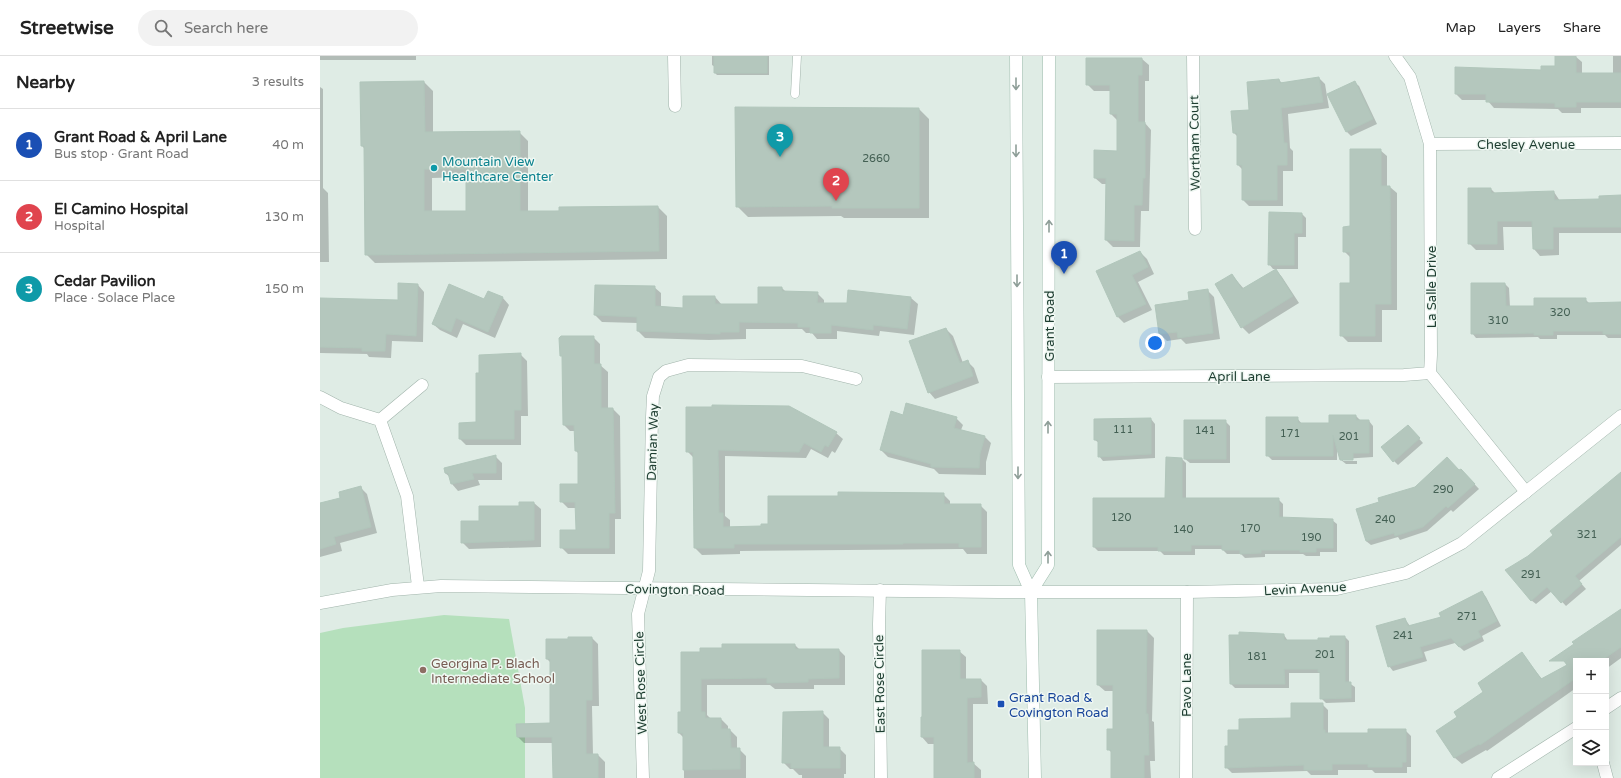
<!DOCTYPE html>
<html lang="en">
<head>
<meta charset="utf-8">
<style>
  body { margin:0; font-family:"Varela Round",sans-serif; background:#f2f2f2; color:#222 }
  .controls { position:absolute; right:12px; bottom:12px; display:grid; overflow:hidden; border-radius:0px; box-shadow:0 4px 16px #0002 }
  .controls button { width:36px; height:36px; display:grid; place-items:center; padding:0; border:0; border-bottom:1px solid #e0e0e0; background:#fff; color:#222; font:20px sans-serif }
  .you { position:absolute; left:835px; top:287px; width:14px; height:14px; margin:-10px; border:3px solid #fff; border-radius:50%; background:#1a73e8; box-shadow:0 0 0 6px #1a73e833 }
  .badge { display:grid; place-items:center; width:26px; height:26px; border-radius:50%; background:#ea580c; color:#fff; font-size:13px; font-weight:700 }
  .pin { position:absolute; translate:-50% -33px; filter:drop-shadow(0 1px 2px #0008) }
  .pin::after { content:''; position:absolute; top:21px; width:14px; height:12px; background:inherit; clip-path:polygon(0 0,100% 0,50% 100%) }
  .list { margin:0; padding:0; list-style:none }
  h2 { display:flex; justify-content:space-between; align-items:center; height:52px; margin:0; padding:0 16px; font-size:17px }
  h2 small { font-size:13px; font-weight:400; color:#767676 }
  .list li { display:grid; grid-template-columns:26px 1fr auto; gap:12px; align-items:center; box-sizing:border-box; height:72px; padding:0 16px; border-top:1px solid #e0e0e0 }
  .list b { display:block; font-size:15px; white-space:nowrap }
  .list p { margin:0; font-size:13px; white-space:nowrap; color:#767676 }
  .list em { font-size:13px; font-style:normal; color:#767676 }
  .icon { flex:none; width:22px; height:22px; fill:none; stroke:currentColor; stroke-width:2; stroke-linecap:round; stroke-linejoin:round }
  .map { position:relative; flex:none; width:1301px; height:722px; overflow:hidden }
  header { display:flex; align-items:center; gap:24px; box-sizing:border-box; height:56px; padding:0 20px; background:#fff; border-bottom:1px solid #e0e0e0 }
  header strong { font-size:19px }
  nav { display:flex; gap:22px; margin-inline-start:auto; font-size:14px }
  .search { width:280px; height:36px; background:#f2f2f2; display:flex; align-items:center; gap:10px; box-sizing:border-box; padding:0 14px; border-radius:22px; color:#767676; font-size:15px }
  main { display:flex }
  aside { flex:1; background:#fff }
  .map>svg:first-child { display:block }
</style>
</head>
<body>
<header>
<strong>Streetwise</strong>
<div class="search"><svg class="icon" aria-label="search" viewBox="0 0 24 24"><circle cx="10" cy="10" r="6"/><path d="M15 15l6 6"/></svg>Search here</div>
<nav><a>Map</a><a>Layers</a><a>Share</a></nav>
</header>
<main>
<aside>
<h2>Nearby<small>3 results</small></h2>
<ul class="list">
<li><span class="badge" style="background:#1a4fb4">1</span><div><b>Grant Road &amp; April Lane</b><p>Bus stop · Grant Road</p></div><em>40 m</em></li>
<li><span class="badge" style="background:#e0444e">2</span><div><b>El Camino Hospital</b><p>Hospital</p></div><em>130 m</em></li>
<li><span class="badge" style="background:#0f9aa8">3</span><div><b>Cedar Pavilion</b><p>Place · Solace Place</p></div><em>150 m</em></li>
</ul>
</aside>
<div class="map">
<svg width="1301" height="722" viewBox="0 0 1301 722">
  <rect width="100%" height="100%" fill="#dfece5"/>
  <path fill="#b5e0bc" d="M124,559L189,563L205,652V722H0V577L23,572Z"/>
  <path fill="#0003" fill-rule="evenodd" d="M0,0H96V4H0Z
    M392,0H449V19H397L395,17V11L392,9Z
    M1236,0H1255L1262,6V18H1293V0H1301V52H1261V57H1242L1238,53L1174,52L1167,44H1142L1136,38V12L1222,15L1236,11Z
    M822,3L829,9V25H825V67L831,74L829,155H821L820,191H793L786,184L787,128H782L775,122L798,96V65L791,58V35H774L767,28Z
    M999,22L1005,28L1009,52L968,58L970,92L973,95V115H963V150H929L923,144V114L918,109V81L914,77L930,55L959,24L962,27Z
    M104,26L113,35V77L199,76L208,85V156L338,151L347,160V203L55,207L46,198L45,93L42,90ZM147,121V156H112V122Z
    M1034,26L1039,30L1057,68L1031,80L1027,76Z
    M0,31L3,33V132L8,137L9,206H0Z
    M599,53L609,63V162H524L521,160L428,161L417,150Z
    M1060,94L1067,100V131H1070L1077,137V254H1062V286H1028L1021,279L1031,228V202L1024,195Z
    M1171,133L1176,138L1234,136L1240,145L1280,144L1301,140V177H1239V199L1220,200L1214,193V171H1183L1184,194H1156L1149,187Z
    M982,158L986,162V181H978V213H953L949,208Z
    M820,196L827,203L834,218L818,226L832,254L804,267L797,260Z
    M956,214L962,221L979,247L929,278L922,271L912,219L924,233Z
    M1152,228H1185L1189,232L1190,251H1215L1265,243L1270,248L1301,247V282H1288L1285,279H1237V283H1220L1218,281L1156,282L1152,277Z
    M98,229L104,236L103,286L72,285L71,302L49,301L47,298L0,297V243L79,245Z
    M334,231L341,237V251L364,253L395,241L402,249H439L462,232L466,236L497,237L504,244V248H528L591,242L598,248L594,279L560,275L559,280L517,275V283H497L492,277H486L482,273H426V283L389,284L325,282L318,275V267L282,266L275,259Z
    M887,234L894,241L900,283L866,288L861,283L847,285L840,278L836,250L870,245Z
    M168,236L183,242L189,249L175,282L143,268L137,282L120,274L113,268L165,244Z
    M626,273L633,280L643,307L647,305L654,312L659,327L615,343L609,336Z
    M273,281L280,288V309L288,316V353H293L300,360L301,463H295V498H248L241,491L257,475L256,452H248L241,445L259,429V398L256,395L255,375H250L244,369L243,301L241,299Z
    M200,298L207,305L208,360H201V389H146L140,383L157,367Z
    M411,350L516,377L523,383L515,397L512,395L508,402L491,393L486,402L405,400V460L410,464V472L442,471L623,438L630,445V449H660L667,456V498H647L643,493L420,495V498L382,499L375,492L374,402L367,395V352Z
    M1036,360L1040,364L1049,365L1053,370V401L1023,403V405H1037V408H1026L1021,404L1017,391V404H952L947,399L977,362L982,368H1010Z
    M636,362L643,369L641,374L664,380L671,387L666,406V419L619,418L614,413L568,401L561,394Z
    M831,363L835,368V402L783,405L779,400V387L775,384Z
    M905,365L910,370V407H870L865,403Z
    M1092,375L1103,387L1078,409L1074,405Z
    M175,400L182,407V424H158L160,429L138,435L132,428L130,421L125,417Z
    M862,403L866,407V443H958L963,448V462L1012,464L1017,468V496H1000V500H986L983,498H945V501L925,502L921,498H907L902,493H875V499H844L840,495H778L774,491L846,443Z
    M1139,416L1145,418L1159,433L1133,456L1131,454L1107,475L1080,484L1078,481L1051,489L1046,485L1060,447Z
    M1301,417V489L1259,525L1266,533L1246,550L1232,535L1216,548L1211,544L1209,501L1234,479Z
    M40,431L47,438L57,477L20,487L22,495L0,501V448L22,442Z
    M214,447L221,453V491L149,493L142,486L160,466Z
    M1162,536L1166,541L1181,570L1162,580L1164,585L1144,595L1135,587L1104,596L1107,605L1073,615L1069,610L1085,563L1090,570L1122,561Z
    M1301,554V602L1286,613V605H1256V632L1167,695L1166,694L1142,708L1135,702L1117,676L1138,661L1202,598L1222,623L1248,609Z
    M827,575L834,582L832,665L834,666L835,705H830L831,722H792V697L788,693L794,674V635H785L778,629Z
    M920,577L964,579L968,585H999L1025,581L1029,585V627L1035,631V646L1006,647L1001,642V617H969V632H915L911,628L910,580H920Z
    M272,582L278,588L279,650H272L273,699H278L285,706V722H234L233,687H204L198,681L231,668V607L227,603L249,584Z
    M403,589H475L480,594H519L525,600V629H494V633H455L450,629H387V659L391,663H401L408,670V674H410L417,681V693H419L426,700V722H364V682L359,677L362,657L381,597L403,593Z
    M639,595L646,601V624H661L667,630L668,648H653V707L661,714V722H615V688H608L602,681L603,662Z
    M1002,648L1008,654V678H1049L1085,674L1091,680V711H1087V717H1055L1052,714H1018V719H991L987,715L912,717L906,711L909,691L920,675L972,663Z
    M502,656L509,663V692H519L526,699V718H524V722H482V719H479L473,713H470L463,706Z"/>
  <path fill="#b4c7bd" stroke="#b1c6bb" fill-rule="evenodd" d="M394,0H447V17H394Z
    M1235,0H1256V17H1301V46H1256V51H1235V47L1166,46V38H1135V11L1221,14V10H1235Z
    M766,2H822V19H818V66H825V122H823L822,149H814V185L785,184L786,122H774V94L797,95V58H790V29H766Z
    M999,21L1003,46L961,52L964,87H967V109H957V144H922V109H917V77H913L911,55L929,54L927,26L959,23L960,27Z
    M104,25L105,76L200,75V155H239V151L338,150L339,195L45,199L44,90H41L40,26ZM104,113H146V155H104Z
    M1035,25L1053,63L1026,76L1007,38Z
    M415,51L599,52V152H512V150L416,151Z
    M1030,93H1061V130H1070L1071,248H1055V280H1020V227H1030V196H1023V171L1030,170Z
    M1148,132H1171V137L1234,135V144L1279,143V140L1301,139V171H1233V193H1213L1212,165H1177V188H1148Z
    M949,156L982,157V177H974V209H948Z
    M820,195L828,211L812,219L826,248L797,261L776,215Z
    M956,213L973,240L921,272L895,228L912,218L922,233Z
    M78,227L98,228L96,280L66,278L65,295H42V292L0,291V242L78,244Z
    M1151,227H1185L1186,250H1214V242H1266V247L1301,246V278H1283V275H1233V279H1214V277L1151,278Z
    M129,228L164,243L168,235L183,241L168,276L136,262L131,276L112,268Z
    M275,229L335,230V250L363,252V240H395V248H438V231H462V235L498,236L497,247H527L528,234L591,241L587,273L553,269V274L511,269V277H490V271H478V267L419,266V276H400V278L317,275V261L274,259Z
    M888,233L893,277L858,282L857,276L839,278L835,249L869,244L868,236Z
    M626,272L640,307L648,304L653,320L608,337L589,285Z
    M241,280H274V308H281V352H293L295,457H289V492H240V474H256L255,446H240V428H258V395H255L254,369H243L242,300H240L239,282Z
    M201,297V354H194V383H139V367L156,366V317H159V299Z
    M586,347L637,361L634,372L665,380L660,398L659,412L611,411V408L560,394L571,355L583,359Z
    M392,349L469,350L517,376L508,391L505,389L501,396L484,387L479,396L398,394L399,457H403V471L441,470V468H448V440H518V436L624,437V448H661V491H639V487H583V488H414V492H374L373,396H366V351H392Z
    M1009,359H1036V364H1049V397H1033V404H1020L1013,379V400H946V361H978V367H1009Z
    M831,362V398L778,401V384H774V363Z
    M864,364H906V403H864Z
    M1088,369L1100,382L1073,406L1061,391Z
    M176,399V417H152L154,423L131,428L128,417H125L124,412Z
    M846,401L862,402V442H959V461L1013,463V492H996V496H980V494H941V497L920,498V494H902V489H871V495H838V491H773V442H845Z
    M1127,401L1139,414L1141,413L1155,428L1128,452L1126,450L1103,471L1075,480L1074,477L1046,485L1036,453L1059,446L1058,442L1095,431Z
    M1301,416V481L1255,520L1262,528L1241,547L1227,531L1211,545L1185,514L1208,500L1233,479L1230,475Z
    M41,430L51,471L14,481L16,488L0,493V447L20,442L19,436Z
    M199,446H214V484L141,487V465H159V450H199Z
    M1162,535L1177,565L1158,575L1161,581L1139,591L1131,582L1100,591L1103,601L1068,611L1056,570L1085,562L1088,570L1121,561L1119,557Z
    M1301,553V591L1281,605H1256V622L1160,689L1159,688L1134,702L1116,675L1137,661L1134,656L1163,636L1158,627L1202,596L1221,623L1247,609L1244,605H1229L1254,588L1252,586Z
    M777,574H827L826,658H828L829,699H824V722H791V694H787V673H793V629H777Z
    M919,576L964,578V584H998V582H1010V580H1025V626H1031V642L1000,643V616H998V613H964L965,628H910L909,579H919Z
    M248,581H272V644H266V698H278V722H233L232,681H197L196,668L230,667V603H226V583H248Z
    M402,588H475V593H519V622L488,623V626L447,627V622L381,623V656H385V662H401V673H410L411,692H420V713L363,714V677H358V656H361V596H380V592H402Z
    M602,594H640V623H661V641L647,642V707L654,706V722H614V681H601V661H602Z
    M971,647H1003V674H1005V677H1048V673H1086V706H1082V711H1048V708H1012V714H984V709L905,712V690H908V674H919V663L971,662Z
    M503,655V691H520V712H471V707H462L463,656Z"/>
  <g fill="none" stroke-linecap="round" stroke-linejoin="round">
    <defs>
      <path id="service" d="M475,38L477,0"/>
      <path id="minor" d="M354,0L355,50
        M873,0L875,173
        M1075,0L1090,21L1110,88L1111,299L1110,317L1206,436
        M1110,88L1301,87
        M728,321L1084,319L1110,317
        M0,341L21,352L60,364L87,440L98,530
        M60,364L102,329
        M560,534L559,568L561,722
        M1286,652L1301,642
        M1283,707L1287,722
        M323,722L318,558L329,515L332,361L333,340L339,321L346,315L368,309L482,310L536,323
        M866,722L867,536
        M1178,722L1256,672"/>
      <path id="tertiary" d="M0,547L72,534L121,530L678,536H867L1017,533L1086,517L1142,487L1301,360"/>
      <path id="secondary" d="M696,0L699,509L711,536L715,722
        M711,536L728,509L729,0"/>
    </defs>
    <use href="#service" stroke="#a1b4ab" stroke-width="9"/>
    <use href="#minor" stroke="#a1b4ab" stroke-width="13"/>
    <use href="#tertiary" stroke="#a1b4ab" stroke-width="13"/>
    <use href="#secondary" stroke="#9fbcae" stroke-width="13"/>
    <use href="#service" stroke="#fff" stroke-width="8"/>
    <use href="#minor" stroke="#fff" stroke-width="12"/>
    <use href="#tertiary" stroke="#fff" stroke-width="12"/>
    <use href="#secondary" stroke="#fff" stroke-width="12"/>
  </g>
  <defs><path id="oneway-shaft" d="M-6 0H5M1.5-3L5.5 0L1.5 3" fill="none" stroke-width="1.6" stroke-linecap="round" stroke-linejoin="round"/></defs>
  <g stroke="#8e9e98">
    <use href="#oneway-shaft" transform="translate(696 28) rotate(90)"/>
    <use href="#oneway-shaft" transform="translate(696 95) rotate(90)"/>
    <use href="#oneway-shaft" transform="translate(729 170) rotate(-90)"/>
    <use href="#oneway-shaft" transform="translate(697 225) rotate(90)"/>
    <use href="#oneway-shaft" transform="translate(728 371) rotate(-90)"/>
    <use href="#oneway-shaft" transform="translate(698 417) rotate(90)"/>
    <use href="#oneway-shaft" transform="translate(728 501) rotate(-90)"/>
  </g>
  <circle fill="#0f9aa8" stroke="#f0f8f3" stroke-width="1.5" cx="114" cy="112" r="4"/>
  <circle fill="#8d6e63" stroke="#f0f8f3" stroke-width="1.5" cx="103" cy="614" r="4"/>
  <rect fill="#1a4fb4" stroke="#f0f8f3" stroke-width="1.5" x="677" y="644" width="8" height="8" rx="2"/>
  <g text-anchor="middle" stroke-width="3" stroke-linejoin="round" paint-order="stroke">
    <g font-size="11" fill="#446054">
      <text x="556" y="106">2660</text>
      <text x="1240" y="260">320</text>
      <text x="1178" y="268">310</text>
      <text x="803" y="377">111</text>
      <text x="885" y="378">141</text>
      <text x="970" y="381">171</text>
      <text x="1029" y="384">201</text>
      <text x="1123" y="437">290</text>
      <text x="801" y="465">120</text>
      <text x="1065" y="467">240</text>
      <text x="930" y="476">170</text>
      <text x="863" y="477">140</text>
      <text x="1267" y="482">321</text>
      <text x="991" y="485">190</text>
      <text x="1211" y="522">291</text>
      <text x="1147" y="564">271</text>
      <text x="1083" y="583">241</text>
      <text x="1005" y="602">201</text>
      <text x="937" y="604">181</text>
    </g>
    <g font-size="13" fill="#1e3e31" stroke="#f0f8f3">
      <text transform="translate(874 87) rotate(-91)" y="5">Wortham Court</text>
      <text x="1206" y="93">Chesley Avenue</text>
      <text transform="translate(1111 231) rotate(-90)" y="5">La Salle Drive</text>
      <text transform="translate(729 270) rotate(-90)" y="5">Grant Road</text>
      <text x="919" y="325">April Lane</text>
      <text transform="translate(332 386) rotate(-88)" y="5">Damian Way</text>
      <text transform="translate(985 532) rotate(-3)" y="5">Levin Avenue</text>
      <text transform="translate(355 533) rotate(1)" y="5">Covington Road</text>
      <text transform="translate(320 627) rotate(-92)" y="5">West Rose Circle</text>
      <text transform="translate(559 628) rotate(-91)" y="5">East Rose Circle</text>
      <text transform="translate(866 629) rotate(-90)" y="5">Pavo Lane</text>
    </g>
    <g font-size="13" fill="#0d838f" stroke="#f0f8f3" text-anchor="start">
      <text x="122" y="110">Mountain View<tspan x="122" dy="15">Healthcare Center</tspan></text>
    </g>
    <g font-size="13" fill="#785e54" stroke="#f0f8f3" text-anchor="start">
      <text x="111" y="612">Georgina P. Blach<tspan x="111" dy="15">Intermediate School</tspan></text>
    </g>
    <g font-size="13" fill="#164399" stroke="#f0f8f3" text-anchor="start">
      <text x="689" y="646">Grant Road &amp;<tspan x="689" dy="15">Covington Road</tspan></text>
    </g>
  </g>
</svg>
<div class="controls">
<button>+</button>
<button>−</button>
<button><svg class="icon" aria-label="layers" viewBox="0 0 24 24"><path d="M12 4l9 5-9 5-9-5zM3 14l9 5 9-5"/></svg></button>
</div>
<div class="you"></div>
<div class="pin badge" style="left:744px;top:218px;background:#1a4fb4">1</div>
<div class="pin badge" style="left:516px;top:145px;background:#e0444e">2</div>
<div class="pin badge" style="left:460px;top:101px;background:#0f9aa8">3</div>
</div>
</main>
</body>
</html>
